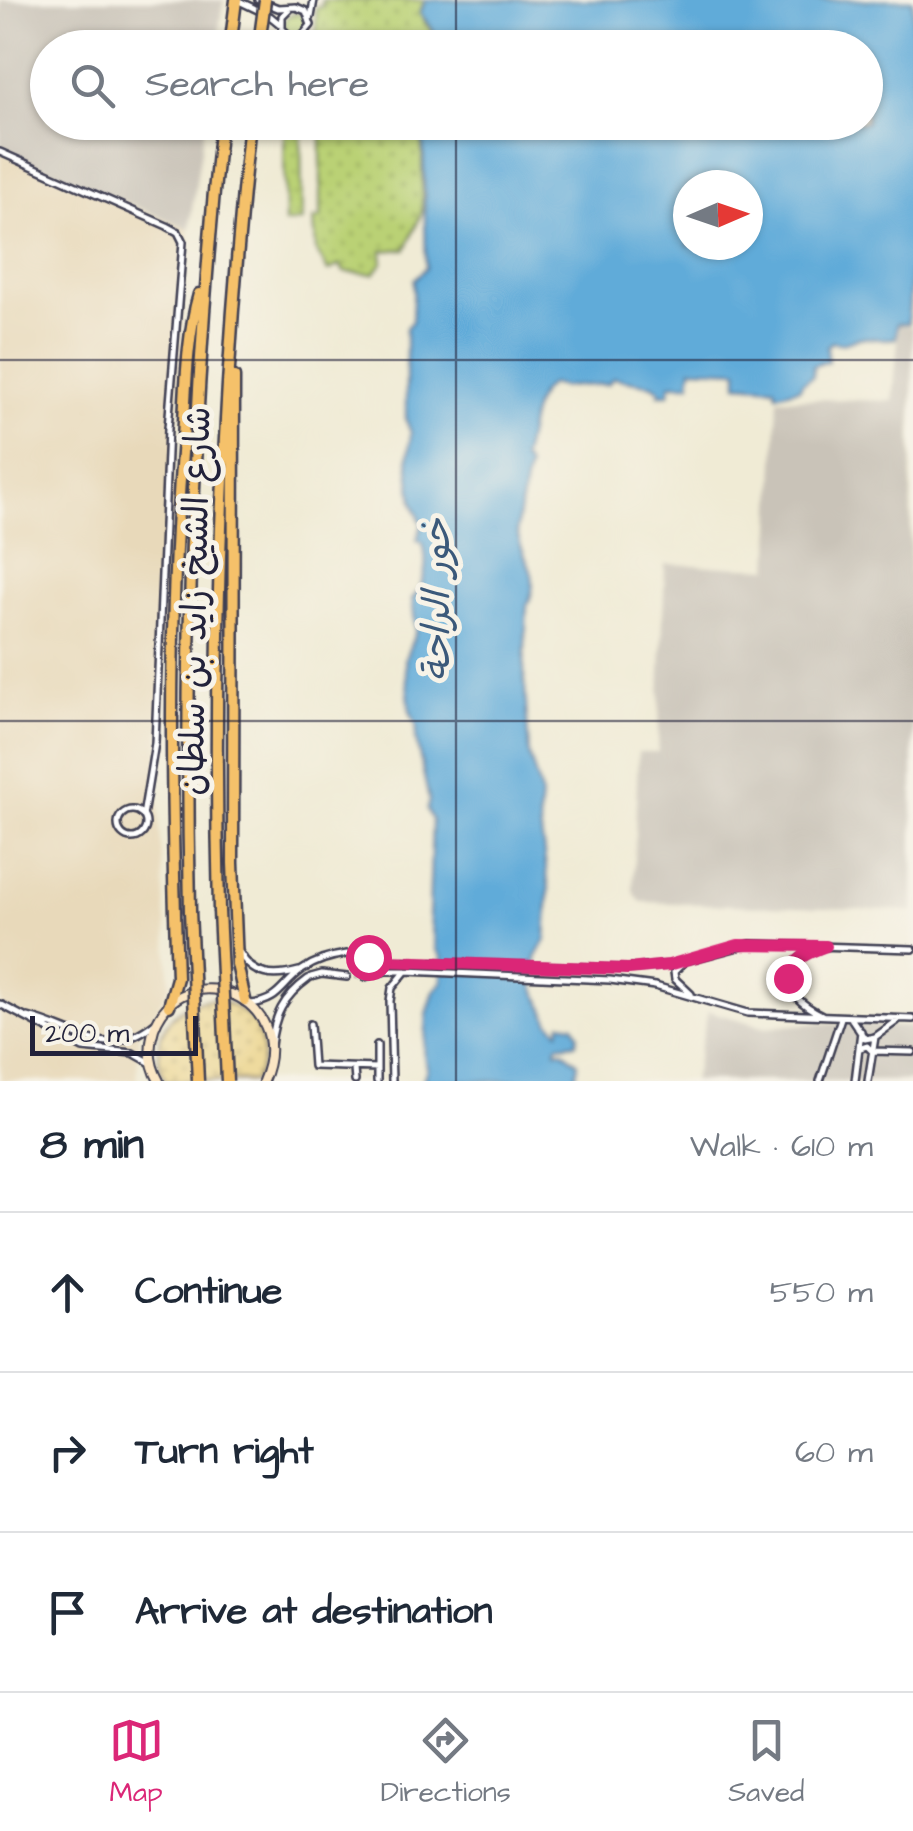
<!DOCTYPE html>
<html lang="en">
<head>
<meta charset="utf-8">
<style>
  body { margin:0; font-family:"Architects Daughter","Playpen Sans Arabic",sans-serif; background:#f6f6f7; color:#1f2937 }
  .compass { position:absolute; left:673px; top:170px; width:90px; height:90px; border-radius:50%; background:#fff; box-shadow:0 2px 8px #0004; rotate:88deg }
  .scale { position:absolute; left:30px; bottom:25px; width:168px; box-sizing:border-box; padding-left:10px; border:5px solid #22223b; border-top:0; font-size:28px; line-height:35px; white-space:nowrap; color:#22223b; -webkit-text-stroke:8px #f7f3e8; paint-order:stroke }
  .stop { position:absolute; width:30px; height:30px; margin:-22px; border:8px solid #db2777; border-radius:50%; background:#fff }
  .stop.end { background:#db2777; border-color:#fff; box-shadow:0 2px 10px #0008 }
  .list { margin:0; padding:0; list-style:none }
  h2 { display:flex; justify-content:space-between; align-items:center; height:130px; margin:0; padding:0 40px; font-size:42px }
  h2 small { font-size:32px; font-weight:400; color:#747a83 }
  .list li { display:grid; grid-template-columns:65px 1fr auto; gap:30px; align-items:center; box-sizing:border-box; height:160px; padding:0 40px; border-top:2px solid #e0e1e3 }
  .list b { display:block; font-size:38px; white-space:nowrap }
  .list em { font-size:32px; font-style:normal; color:#747a83 }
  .icon { flex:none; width:55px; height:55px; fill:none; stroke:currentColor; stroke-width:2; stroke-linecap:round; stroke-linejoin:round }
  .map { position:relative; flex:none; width:913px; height:1081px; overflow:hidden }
  .search { position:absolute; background:#fff; box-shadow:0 2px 8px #0004; left:30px; right:30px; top:30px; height:110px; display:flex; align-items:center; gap:25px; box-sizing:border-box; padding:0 35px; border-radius:55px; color:#747a83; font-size:38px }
  .sheet { height:610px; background:#fff }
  nav { display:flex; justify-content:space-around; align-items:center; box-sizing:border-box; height:140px; border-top:2px solid #e0e1e3; background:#fff; font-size:28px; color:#747a83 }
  nav a { display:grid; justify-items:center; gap:5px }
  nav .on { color:#db2777 }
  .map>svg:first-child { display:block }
</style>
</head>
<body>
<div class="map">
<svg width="913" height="1081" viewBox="0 0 913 1081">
  <defs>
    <pattern id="sand-dots" width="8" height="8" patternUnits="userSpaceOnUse" patternTransform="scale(2.5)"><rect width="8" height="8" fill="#eeda9e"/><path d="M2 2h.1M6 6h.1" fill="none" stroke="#ccbb89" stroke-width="1.8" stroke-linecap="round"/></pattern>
    <pattern id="park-dots" width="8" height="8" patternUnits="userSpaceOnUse" patternTransform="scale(2.5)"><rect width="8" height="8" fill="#bad175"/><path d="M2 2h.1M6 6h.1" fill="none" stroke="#a0b366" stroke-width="1.8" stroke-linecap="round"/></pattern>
  </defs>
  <rect width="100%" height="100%" fill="#f7f3e8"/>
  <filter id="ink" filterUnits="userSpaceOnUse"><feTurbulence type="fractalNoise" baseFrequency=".01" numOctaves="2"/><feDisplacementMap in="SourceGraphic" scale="20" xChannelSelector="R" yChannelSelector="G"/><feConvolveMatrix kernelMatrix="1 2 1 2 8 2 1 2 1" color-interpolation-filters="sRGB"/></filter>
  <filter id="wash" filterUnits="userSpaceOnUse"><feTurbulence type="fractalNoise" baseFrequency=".0048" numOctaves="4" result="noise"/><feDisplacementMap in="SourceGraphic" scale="40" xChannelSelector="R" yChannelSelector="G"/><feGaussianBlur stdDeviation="2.25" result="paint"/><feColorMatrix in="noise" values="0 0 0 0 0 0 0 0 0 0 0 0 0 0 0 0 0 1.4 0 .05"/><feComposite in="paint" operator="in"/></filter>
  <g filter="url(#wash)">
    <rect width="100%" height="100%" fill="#f0ebd5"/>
    <path fill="#e8d9ba" d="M0,152L72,184L189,229L157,783L170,985L152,1018L139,1030L137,1081H0Z"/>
    <path fill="#c9c3b8" d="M0,0H224L216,47L48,48V122L205,123L189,229L0,150Z
      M899,326L913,327L910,575L913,576V911L641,902L633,892L638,752H658L665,564L770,568L778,398L893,401Z
      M708,1011L765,1027L819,1023L913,1027V1081H693Z"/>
    <path fill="url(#sand-dots)" stroke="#887e6c" stroke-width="2.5" d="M213,999C253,1006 275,1044 255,1081H165C147,1041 168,1002 213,999Z"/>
    <path fill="url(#park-dots)" stroke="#6e7a58" stroke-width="2.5" d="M322,0H425L419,13L432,32V47H316V7H322Z
      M284 25a12 12 0 1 1 24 0a12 12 0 1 1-24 0Z
      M284,123H301L302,221L285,223Z
      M321,123H422V212L406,249L382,251L383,262L374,274L344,272L340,265L328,271L316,250L314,219L321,218Z"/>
    <path fill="#61abd9" stroke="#42668a" stroke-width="2.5" fill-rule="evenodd" d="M426,0H913V236L908,324H897L896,338C881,341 871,337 859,338C848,340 845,345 832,342L827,346L828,361L813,366V376L802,383L800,388L777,394L775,387L738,384V370L692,368L690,384H671L669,394H659L661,391L653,385L613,378L608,384L562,387L550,384C527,402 531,433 522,458L528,467C526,479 516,523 517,531C522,563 543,571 527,606L524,670L529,754L541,794L539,817L549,889L546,940L536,958L534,987L550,1022L559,1031L561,1023L574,1025L578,1034L576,1043L557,1045L556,1051L563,1050L578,1063L575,1081H423L427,1068L424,1056L427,1014L434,991L442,982V958L436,949L429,915L432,820L427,810L429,800L416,739L417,726L410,711L406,673L405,659L416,631L412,599C426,585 428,561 423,543L417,540L422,525L413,502L408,461L411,433L406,420V328L412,321L414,279L426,268L423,123L866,122V48L433,47L434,31L420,13ZM688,185H748V245H688Z"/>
  </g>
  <g filter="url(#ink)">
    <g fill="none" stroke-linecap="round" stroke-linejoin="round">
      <path stroke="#c7c3b6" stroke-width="5" stroke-dasharray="5 2.5" stroke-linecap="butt" d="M347,977H365"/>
      <defs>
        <path id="street" d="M237,0L270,16L281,25
          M258,0L278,8L296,7L306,11L311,25L301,37L290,36L282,29V16L289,9
          M311,17L314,0
          M0,152L167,226L178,232L183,242L168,428L155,743L143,816
          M118 824a14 14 0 1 1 28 0a14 14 0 1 1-28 0Z
          M240,953C253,977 274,978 299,971
          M357,954L386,961L628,969L669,965L750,944L913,949
          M684,962L674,972L675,979L691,994
          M311,977L322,974L347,977
          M365,977L386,971H406L610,980L655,986L748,1013L913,1019
          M0,1004L83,1048L133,1053L151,1063
          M250,1004C280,1001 280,986 302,970C315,961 331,956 347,954
          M822,1015C780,994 774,964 823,947
          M28,1017C80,1030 105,1063 156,1022
          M851,1018L865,1039L875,1037
          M310,1024L313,1066L377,1068
          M271,1046C274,1016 283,997 308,979
          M861,1048L867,1046L872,1051L913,1052
          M354,1069L355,1081
          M377,1081V1045
          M392,1081L390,1001L392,988L406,971
          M820,1081L841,1018
          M855,1081L861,1031
          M868,1081L875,1037L897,1021"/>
        <path id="secondary" d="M159,1081C150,1065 148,1047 154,1029C182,952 300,997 263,1081"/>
        <path id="highway" d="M230,48L236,0
          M234,377L233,863L237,964L245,1000
          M190,911C184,647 193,385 221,122
          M219,911C212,647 222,384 250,122
          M169,1006L177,978C171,802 168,628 182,453C186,403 185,342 199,294"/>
      </defs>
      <use href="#street" stroke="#414052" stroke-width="10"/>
      <use href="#secondary" stroke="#414052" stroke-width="12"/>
      <use href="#highway" stroke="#414052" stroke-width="15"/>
      <use href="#street" stroke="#fff" stroke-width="5"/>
      <use href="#secondary" stroke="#fbe6c4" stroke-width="8"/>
      <use href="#highway" stroke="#f5c16b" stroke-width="10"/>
      <defs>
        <path id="highway-bridge" d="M260,37L265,0
          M190,911L198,1081
          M219,911L227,1081"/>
      </defs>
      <use href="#highway-bridge" stroke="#414052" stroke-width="15" stroke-linecap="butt"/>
      <use href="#highway-bridge" stroke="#f5c16b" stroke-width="10"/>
    </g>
  </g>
  <g fill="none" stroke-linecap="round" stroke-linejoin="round" filter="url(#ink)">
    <path stroke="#db2777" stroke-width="12" d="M368,957L386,961L628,969L669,965L738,945L826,946C809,952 792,959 788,978"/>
  </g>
  <path fill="none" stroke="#22223b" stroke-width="2.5" stroke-opacity="0.55" d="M456,0V48M456,122V1081M0,360H913M0,721H913"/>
  <g text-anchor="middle" stroke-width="10" stroke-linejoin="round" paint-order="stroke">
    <g font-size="35" fill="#22223b" stroke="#f7f3e8">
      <text transform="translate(194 601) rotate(-89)" y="12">شارع الشيخ زايد بن سلطان</text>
    </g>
    <g font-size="38" font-style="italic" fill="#3b597a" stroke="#f7f3e8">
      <text transform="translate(436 600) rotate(-90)" y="13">خور الراحة</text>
    </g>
  </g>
</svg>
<svg class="compass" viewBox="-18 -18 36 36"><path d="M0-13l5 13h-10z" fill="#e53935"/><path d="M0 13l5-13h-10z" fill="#747a83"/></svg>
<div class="scale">200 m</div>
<div class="stop" style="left:368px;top:957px"></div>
<div class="stop end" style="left:788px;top:978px"></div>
<div class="search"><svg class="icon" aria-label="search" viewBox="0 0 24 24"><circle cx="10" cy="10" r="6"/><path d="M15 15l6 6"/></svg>Search here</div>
</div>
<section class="sheet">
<h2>8 min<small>Walk · 610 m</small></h2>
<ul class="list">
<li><svg class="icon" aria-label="ahead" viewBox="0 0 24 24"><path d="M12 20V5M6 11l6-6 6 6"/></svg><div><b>Continue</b></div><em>550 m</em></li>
<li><svg class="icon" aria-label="right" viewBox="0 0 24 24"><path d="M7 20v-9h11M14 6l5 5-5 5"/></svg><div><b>Turn right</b></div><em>60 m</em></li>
<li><svg class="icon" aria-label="arrive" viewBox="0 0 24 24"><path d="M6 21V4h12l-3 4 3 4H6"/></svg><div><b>Arrive at destination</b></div></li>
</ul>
</section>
<nav>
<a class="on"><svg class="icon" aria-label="map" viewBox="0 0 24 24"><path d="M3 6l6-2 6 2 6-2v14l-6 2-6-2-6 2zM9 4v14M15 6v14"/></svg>Map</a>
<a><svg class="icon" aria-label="directions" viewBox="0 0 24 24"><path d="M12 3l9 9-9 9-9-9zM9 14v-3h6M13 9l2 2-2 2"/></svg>Directions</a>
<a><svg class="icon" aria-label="saved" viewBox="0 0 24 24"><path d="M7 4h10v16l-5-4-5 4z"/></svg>Saved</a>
</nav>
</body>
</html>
